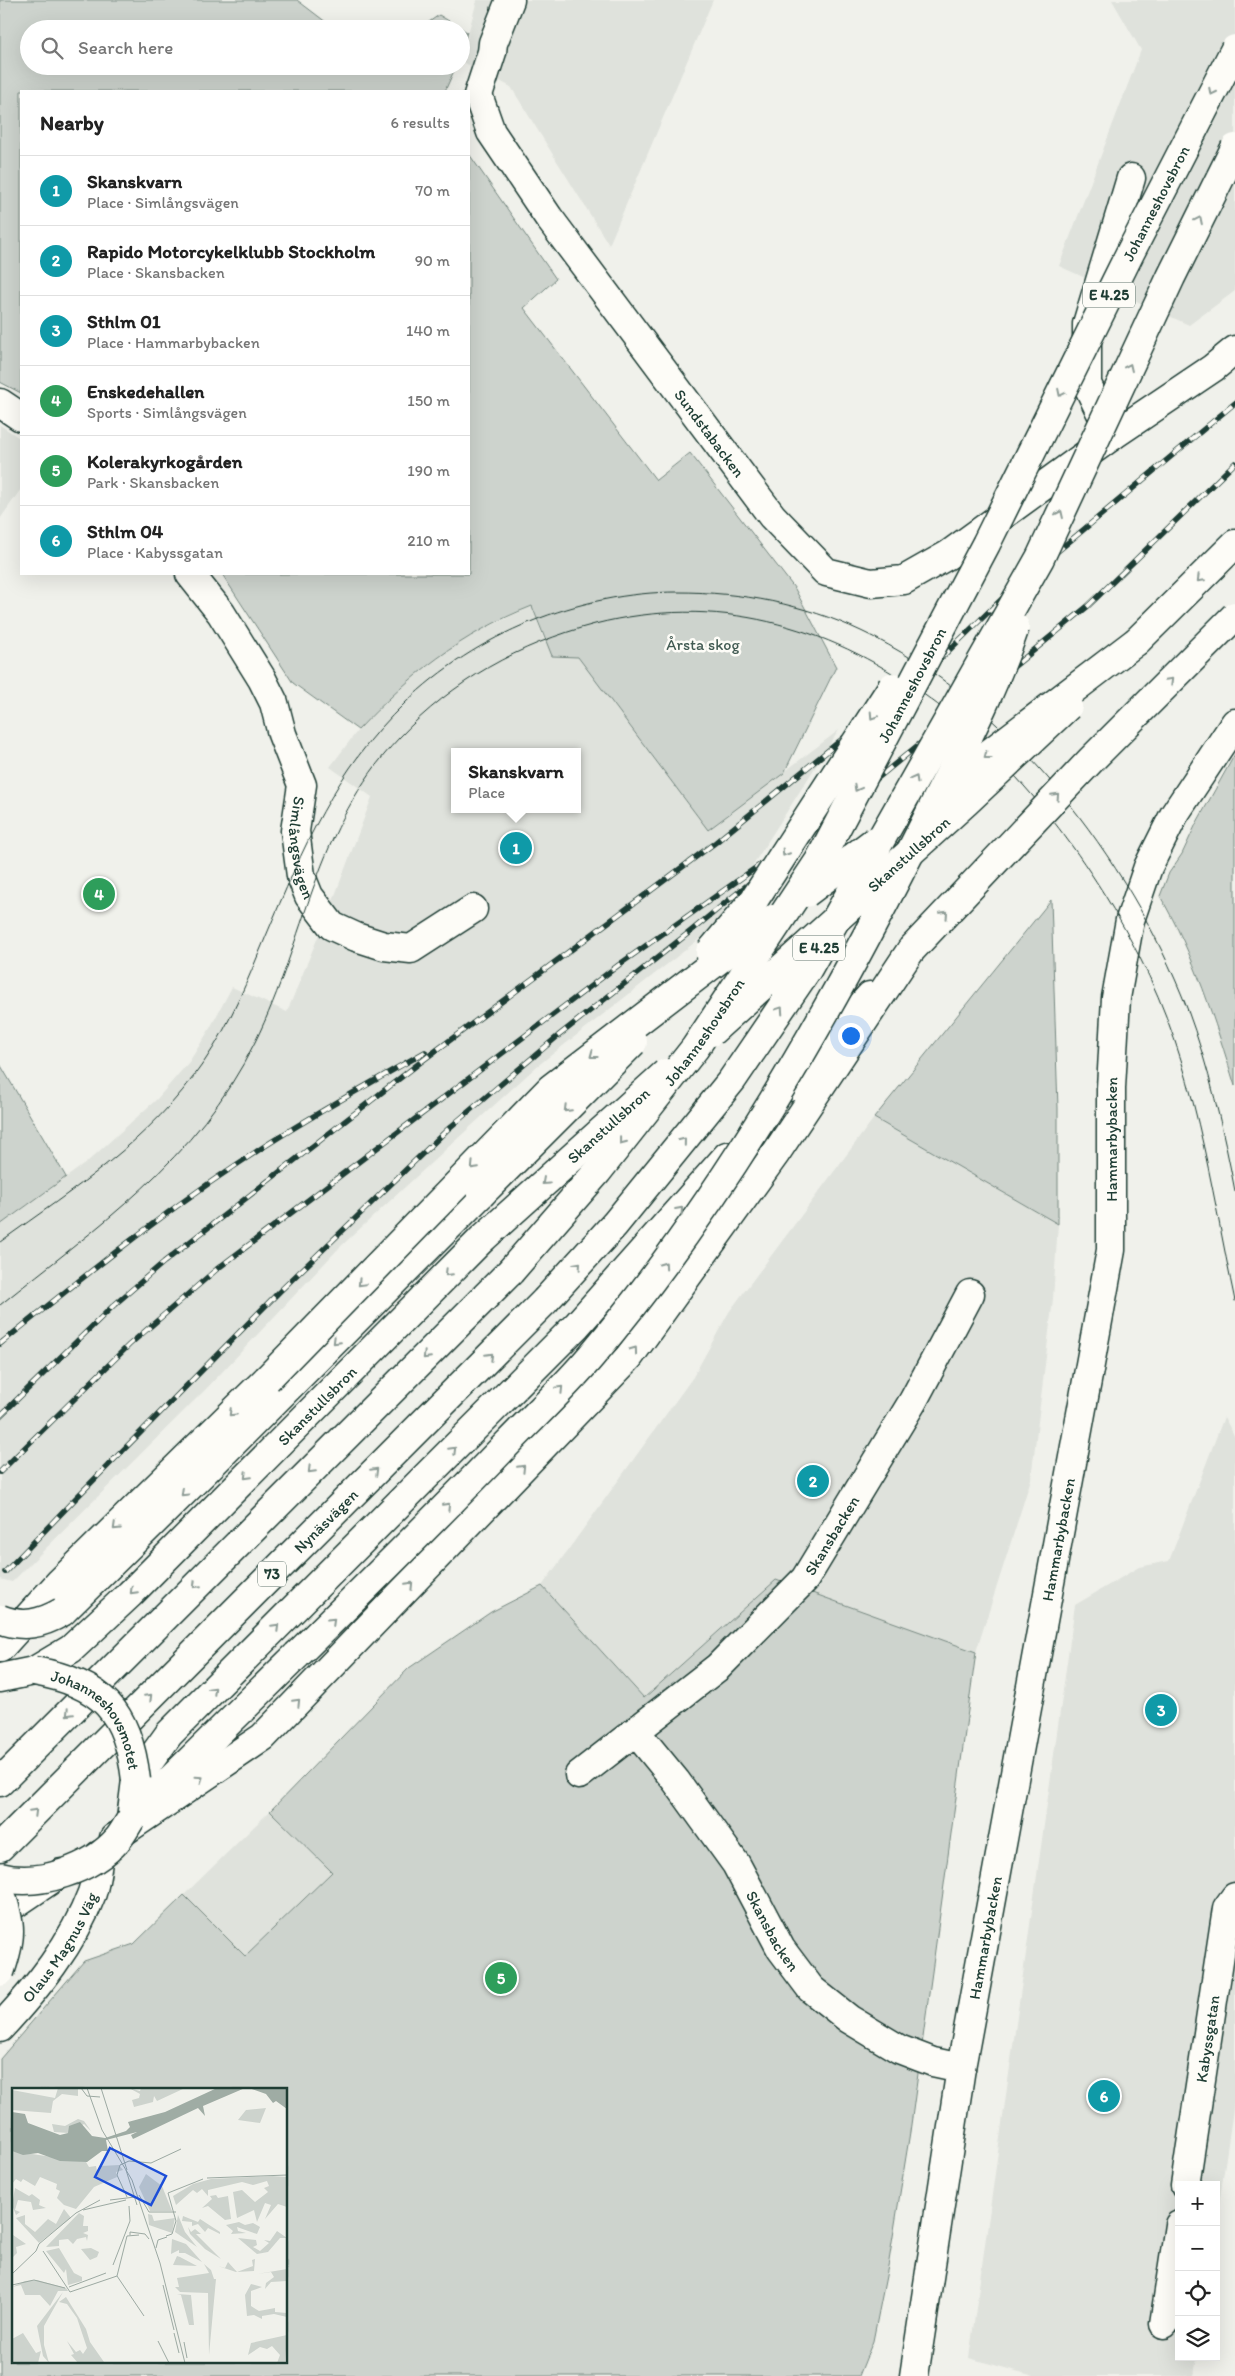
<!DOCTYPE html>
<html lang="en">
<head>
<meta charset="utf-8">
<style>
  body { margin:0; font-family:Itim,sans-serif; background:#f6f6f6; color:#222 }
  .controls { position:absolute; right:15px; bottom:15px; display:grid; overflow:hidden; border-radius:0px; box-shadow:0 5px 20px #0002 }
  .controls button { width:45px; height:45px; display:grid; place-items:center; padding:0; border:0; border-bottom:1px solid #e0e0e0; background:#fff; color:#222; font:25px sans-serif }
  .you { position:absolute; left:850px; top:1035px; width:18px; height:18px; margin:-12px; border:4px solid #fff; border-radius:50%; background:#1a73e8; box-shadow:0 0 0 8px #1a73e833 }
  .badge { display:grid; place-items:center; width:32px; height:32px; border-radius:50%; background:#1f6fb2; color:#fff; font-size:16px; font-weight:700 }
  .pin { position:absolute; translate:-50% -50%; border:2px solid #fff; box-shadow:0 1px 5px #0006 }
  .popup { position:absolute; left:451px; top:748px; width:130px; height:65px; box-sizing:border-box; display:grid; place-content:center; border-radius:0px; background:#fff; filter:drop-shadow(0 1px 4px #0005); font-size:16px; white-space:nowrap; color:#767676 }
  .popup b { font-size:19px; color:#222 }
  .popup::after { content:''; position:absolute; left:50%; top:100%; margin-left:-10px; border:10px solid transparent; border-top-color:#fff }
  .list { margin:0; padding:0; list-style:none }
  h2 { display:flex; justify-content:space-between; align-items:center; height:65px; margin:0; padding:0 20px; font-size:21px }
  h2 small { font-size:16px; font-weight:400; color:#767676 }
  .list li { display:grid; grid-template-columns:32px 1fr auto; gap:15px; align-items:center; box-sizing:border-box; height:70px; padding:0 20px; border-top:1px solid #e0e0e0 }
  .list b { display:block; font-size:19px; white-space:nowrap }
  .list p { margin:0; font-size:16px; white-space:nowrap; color:#767676 }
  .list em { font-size:16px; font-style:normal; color:#767676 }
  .icon { flex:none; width:28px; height:28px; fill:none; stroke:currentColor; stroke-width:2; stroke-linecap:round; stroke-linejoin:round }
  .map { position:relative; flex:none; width:1235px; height:2376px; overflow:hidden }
  .search { position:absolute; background:#fff; box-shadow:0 5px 20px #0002; left:20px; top:20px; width:450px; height:55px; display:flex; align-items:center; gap:12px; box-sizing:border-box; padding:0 18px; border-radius:28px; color:#767676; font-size:19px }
  .panel { position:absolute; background:#fff; box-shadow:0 5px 20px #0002; left:20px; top:90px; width:450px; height:485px; border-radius:0px }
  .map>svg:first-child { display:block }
</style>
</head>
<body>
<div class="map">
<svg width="1235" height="2376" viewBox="0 0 1235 2376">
  <rect width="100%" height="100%" fill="#f0f1eb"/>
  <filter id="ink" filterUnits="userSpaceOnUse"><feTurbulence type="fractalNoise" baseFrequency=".02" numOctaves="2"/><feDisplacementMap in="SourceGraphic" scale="10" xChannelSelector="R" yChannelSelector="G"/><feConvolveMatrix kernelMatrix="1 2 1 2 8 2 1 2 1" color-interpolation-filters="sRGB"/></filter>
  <g filter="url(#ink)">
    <path fill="#dfe2dc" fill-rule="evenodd" d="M477,0H713L609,245L511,87L461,61Z
      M1112,0H1235V291L1189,325L1059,266L1141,50Z
      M0,425L21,439V489L0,519Z
      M532,606L544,640L578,656L708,830L839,730L712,929L536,1067L456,1140L339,1248L206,1389L12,1582L0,1579V1225L86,1163L157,1099L189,1062L209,1030L232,987L287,1012L334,898L372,797L330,767L358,730L391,696L428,663L463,639ZM455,752H577V809H455Z
      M874,1118L1058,1224L1053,1299L1031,1479L976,1652L776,1580L644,1698L542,1586L693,1377L729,1312Z
      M1224,1417L1235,1437V2096L1216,2225V2185H1179V2357H1197L1194,2376H1034L969,2358L1075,1605L1139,1567L1169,1561Z
      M270,1811L332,1872L245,1956L184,1895Z"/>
    <path fill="#cdd3cd" stroke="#768880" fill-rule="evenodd" d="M0,0H297L335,29H29V66H456L445,91H21V393L0,382Z
      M439,15L467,32L461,55V29H419Z
      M469,154L556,279L524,308L656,480L690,453L795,589L836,667L784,773L708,830L578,657L552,656L532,606C461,634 410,675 358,730L293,683L222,574H469Z
      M1235,754V1086C1215,1021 1194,954 1160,896L1169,873L1182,854L1196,824Z
      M1051,900L1058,1108V1224L874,1118Z
      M0,1064L66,1177L0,1225Z
      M776,1580L976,1652L910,2132L889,2261L873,2341L859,2376H0V2059L84,1961L134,1944L184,1895L245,1956L332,1872L270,1811L409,1668L491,1612L542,1586L644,1698ZM14,2090H286V2362H14Z"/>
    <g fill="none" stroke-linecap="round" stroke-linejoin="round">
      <defs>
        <g id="minor">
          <path id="s1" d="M510,0L493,43L492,52L478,95L491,132L549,218L772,516L826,572L871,583L904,580L948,555L1112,436L1213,368L1235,350"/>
          <path d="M0,403L21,417"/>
          <path d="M1112,436L1087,384V324L1131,178"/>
          <path id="s2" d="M190,574L221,613L262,679L274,703L282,734L302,785L295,831L301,876L309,896L332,926L356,937L384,946L411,949L473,909"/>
          <path id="s3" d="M636,1732L676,1781L736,1864L781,1949L811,1989L849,2019L899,2049L933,2062L961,2068"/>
          <path id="s4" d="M579,1775L718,1667L805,1579L913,1401L970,1294"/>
          <path id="s5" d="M1185,2185L1227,1908L1235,1897"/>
          <path d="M1164,2324L1179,2225"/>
        </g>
        <g id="tertiary">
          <path id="s6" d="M914,2376L961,2068L1111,1250V1088L1116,998L1130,920L1148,867L1174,815L1235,723"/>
        </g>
        <g id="secondary">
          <path d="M1137,641L1235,544"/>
          <path d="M789,1087L870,996"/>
          <path id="s7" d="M0,1678L34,1671L71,1649L130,1594L482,1239"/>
          <path d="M131,1819L136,1780L169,1734L577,1325L727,1156"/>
          <path id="s8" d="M0,2028C37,1988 73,1944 92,1893C96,1881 97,1867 99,1855"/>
        </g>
        <g id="trunk">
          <path d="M62,1612L206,1470L481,1194"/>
          <path d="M0,1648L60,1582L267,1379"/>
          <path d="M0,1782L510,1272"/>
          <path d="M157,1793L297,1655"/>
          <path d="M114,1838L263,1737L629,1357L776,1153L911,950"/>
          <path id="s9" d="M0,1847L545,1301"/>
          <path d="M0,1914L61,1873"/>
        </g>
      </defs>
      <use href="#minor" stroke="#1f3d34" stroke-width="31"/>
      <use href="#tertiary" stroke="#1f3d34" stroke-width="31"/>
      <use href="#secondary" stroke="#1f3d34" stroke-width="31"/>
      <use href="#trunk" stroke="#1f3d34" stroke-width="31"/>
      <use href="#minor" stroke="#fdfcf7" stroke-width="28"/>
      <use href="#tertiary" stroke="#fdfcf7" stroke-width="28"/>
      <use href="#secondary" stroke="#fdfcf7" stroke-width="28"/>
      <use href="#trunk" stroke="#fdfcf7" stroke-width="28"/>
      <path stroke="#1f3d34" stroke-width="1" d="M0,1242C76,1187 150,1141 204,1062C231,1023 248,979 266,936C303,848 335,770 405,703C476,634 579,592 678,592C741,592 804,604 861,631C1009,700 1129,859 1187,1008C1209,1067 1223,1129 1235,1191
        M0,1305C98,1226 197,1160 255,1042C307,937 314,828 399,738C453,681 519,644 595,624C839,562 1037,756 1139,956C1195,1063 1210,1184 1235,1301"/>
      <defs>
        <path id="rail" d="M0,1344C76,1283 152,1221 233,1167C295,1125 360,1089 425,1052
          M0,1416L113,1306L164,1262L422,1061L716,842L939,660L1009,592L1235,403
          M0,1472L129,1345L217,1269L620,964L778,852
          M5,1572L75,1499L279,1292L448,1129L558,1036L691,931L1088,606L1235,463"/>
      </defs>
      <use href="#rail" stroke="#1f3d34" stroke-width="5.5"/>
      <use href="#rail" stroke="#fdfcf7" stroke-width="4" stroke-dasharray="11" stroke-linecap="butt"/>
      <defs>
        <g id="secondary-bridge">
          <path d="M911,950L1091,760L1235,616"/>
          <path id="s10" d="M711,1032L966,802L1068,706"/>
          <path id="s11" d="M482,1239L666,1073"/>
          <path id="s12" d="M34,1671C102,1683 128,1711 136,1780"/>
          <path d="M0,1877C39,1887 91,1870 118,1839C123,1833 127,1825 131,1819"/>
          <path d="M0,1891C12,1926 12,1937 0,1972"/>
        </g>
        <g id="trunk-bridge">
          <path d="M945,787L1137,641"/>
          <path d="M806,893L875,841"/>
          <path d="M710,952L754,900L892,687"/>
          <path d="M481,1194L633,1042"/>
          <path id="s13" d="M510,1272L598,1171L695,1048L819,861L986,544L1130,253L1235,49"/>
          <path d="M545,1301L615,1224L732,1080L807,970L1040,558L1171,277L1235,148"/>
          <path d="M267,1379L551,1088L772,919"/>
          <path d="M0,1619C23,1628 41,1624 62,1612"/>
          <path d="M297,1655C368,1585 439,1515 508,1443C536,1414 566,1386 592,1355C726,1196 829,1014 922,829C955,762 991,697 1015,627"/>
        </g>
      </defs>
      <use href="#secondary-bridge" stroke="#1f3d34" stroke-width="31" stroke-linecap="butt"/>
      <use href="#trunk-bridge" stroke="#1f3d34" stroke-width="31" stroke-linecap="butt"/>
      <use href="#secondary-bridge" stroke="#fdfcf7" stroke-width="28"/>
      <use href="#trunk-bridge" stroke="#fdfcf7" stroke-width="28"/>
    </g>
    <defs><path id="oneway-chevron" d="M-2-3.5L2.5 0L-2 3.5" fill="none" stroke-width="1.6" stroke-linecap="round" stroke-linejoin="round" transform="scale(1.25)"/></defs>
    <g stroke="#8e9c96">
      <use href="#oneway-chevron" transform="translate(1212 92) rotate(117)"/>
      <use href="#oneway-chevron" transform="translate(1199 220) rotate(-64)"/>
      <use href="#oneway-chevron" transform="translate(1129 367) rotate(-65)"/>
      <use href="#oneway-chevron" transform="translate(1061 393) rotate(116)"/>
      <use href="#oneway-chevron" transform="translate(1060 514) rotate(-65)"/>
      <use href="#oneway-chevron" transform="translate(1200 579) rotate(135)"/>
      <use href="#oneway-chevron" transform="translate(1170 681) rotate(-45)"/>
      <use href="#oneway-chevron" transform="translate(873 716) rotate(123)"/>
      <use href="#oneway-chevron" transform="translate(987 756) rotate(143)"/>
      <use href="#oneway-chevron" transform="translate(915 779) rotate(-61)"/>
      <use href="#oneway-chevron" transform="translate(857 788) rotate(118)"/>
      <use href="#oneway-chevron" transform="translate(1056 796) rotate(-47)"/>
      <use href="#oneway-chevron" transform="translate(785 853) rotate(123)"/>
      <use href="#oneway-chevron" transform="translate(945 914) rotate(-47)"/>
      <use href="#oneway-chevron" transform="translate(780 1010) rotate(-56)"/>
      <use href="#oneway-chevron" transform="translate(593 1055) rotate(143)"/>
      <use href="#oneway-chevron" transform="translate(567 1109) rotate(135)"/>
      <use href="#oneway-chevron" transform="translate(622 1141) rotate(128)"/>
      <use href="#oneway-chevron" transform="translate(683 1141) rotate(-51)"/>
      <use href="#oneway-chevron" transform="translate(474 1166) rotate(134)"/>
      <use href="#oneway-chevron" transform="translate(545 1182) rotate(138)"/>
      <use href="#oneway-chevron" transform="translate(680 1210) rotate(-48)"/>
      <use href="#oneway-chevron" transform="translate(578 1265) rotate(-48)"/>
      <use href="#oneway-chevron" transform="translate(664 1265) rotate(-55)"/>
      <use href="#oneway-chevron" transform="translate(448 1273) rotate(135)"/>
      <use href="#oneway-chevron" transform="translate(361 1283) rotate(134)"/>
      <use href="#oneway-chevron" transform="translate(336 1341) rotate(135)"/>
      <use href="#oneway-chevron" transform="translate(634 1350) rotate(-54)"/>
      <use href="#oneway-chevron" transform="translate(426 1356) rotate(135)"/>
      <use href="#oneway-chevron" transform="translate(490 1356) rotate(-45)"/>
      <use href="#oneway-chevron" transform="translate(560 1389) rotate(-46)"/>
      <use href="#oneway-chevron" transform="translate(232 1413) rotate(136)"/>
      <use href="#oneway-chevron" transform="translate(453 1450) rotate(-45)"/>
      <use href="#oneway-chevron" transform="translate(522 1468) rotate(-46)"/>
      <use href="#oneway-chevron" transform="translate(311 1470) rotate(135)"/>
      <use href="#oneway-chevron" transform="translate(375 1471) rotate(-45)"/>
      <use href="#oneway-chevron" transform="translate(247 1476) rotate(135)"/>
      <use href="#oneway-chevron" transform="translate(184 1493) rotate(136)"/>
      <use href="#oneway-chevron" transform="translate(447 1506) rotate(-46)"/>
      <use href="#oneway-chevron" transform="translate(116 1527) rotate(136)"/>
      <use href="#oneway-chevron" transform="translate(196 1585) rotate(135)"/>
      <use href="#oneway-chevron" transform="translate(410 1585) rotate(-46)"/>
      <use href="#oneway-chevron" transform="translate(133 1591) rotate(135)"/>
      <use href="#oneway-chevron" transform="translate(332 1621) rotate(-44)"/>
      <use href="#oneway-chevron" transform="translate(276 1627) rotate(-45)"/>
      <use href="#oneway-chevron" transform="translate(213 1690) rotate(-45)"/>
      <use href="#oneway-chevron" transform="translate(149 1697) rotate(-45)"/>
      <use href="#oneway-chevron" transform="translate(297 1702) rotate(-46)"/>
      <use href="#oneway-chevron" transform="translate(69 1713) rotate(135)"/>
      <use href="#oneway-chevron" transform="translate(200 1779) rotate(-34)"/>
      <use href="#oneway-chevron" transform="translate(34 1812) rotate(-45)"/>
    </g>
  </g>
  <g text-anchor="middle" stroke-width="5" stroke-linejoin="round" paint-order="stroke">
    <g fill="#fdfcf7" stroke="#62766e" stroke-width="1">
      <rect x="1083" y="282.5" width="52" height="25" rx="4"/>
      <rect x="793" y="935.5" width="52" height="25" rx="4"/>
      <rect x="258" y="1561.5" width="28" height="25" rx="4"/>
    </g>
    <g font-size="15" font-weight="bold" fill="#1f3d34">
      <text x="1109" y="300">E 4.25</text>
      <text x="819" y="953">E 4.25</text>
      <text x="272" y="1579">73</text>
    </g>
    <g font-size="16" fill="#1f3d34" stroke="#fdfcf7">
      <text dy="6" stroke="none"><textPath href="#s13" startOffset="1254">Johanneshovsbron</textPath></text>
      <text dy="6" stroke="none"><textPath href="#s1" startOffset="512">Sundstabacken</textPath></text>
      <text dy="6" stroke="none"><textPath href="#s13" startOffset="714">Johanneshovsbron</textPath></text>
      <text dy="6" stroke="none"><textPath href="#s2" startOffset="305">Simlångsvägen</textPath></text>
      <text dy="6" stroke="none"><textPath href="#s10" startOffset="266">Skanstullsbron</textPath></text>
      <text dy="6" stroke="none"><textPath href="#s13" startOffset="309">Johanneshovsbron</textPath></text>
      <text dy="6" stroke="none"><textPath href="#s11" startOffset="170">Skanstullsbron</textPath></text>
      <text dy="6" stroke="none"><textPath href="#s6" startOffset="1254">Hammarbybacken</textPath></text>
      <text dy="6" stroke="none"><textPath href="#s7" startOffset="424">Skanstullsbron</textPath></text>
      <text dy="6" stroke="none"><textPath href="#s9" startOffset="461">Nynäsvägen</textPath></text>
      <text dy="6" stroke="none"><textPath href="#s4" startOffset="351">Skansbacken</textPath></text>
      <text dy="6" stroke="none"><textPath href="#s6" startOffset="849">Hammarbybacken</textPath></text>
      <text dy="6" stroke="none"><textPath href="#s12" startOffset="86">Johanneshovsmotet</textPath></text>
      <text dy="6" stroke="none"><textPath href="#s3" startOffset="242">Skansbacken</textPath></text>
      <text dy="6" stroke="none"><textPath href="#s6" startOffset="444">Hammarbybacken</textPath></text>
      <text dy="6" stroke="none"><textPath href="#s8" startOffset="101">Olaus Magnus Väg</textPath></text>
      <text dy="6" stroke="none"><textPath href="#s5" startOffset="148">Kabyssgatan</textPath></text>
    </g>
    <g font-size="16" fill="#425b53" stroke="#fdfcf7">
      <text x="703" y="650">Årsta skog</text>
    </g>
  </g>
  <g transform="translate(12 2088)">
    <rect width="275" height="275" fill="#f0f1eb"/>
    <path d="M46,0H66V8L50,6L41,13L39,25L0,22V2L43,10ZM117,0L128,3L129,0H173L145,13L142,8L141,14L122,19L120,12L127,10L128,6ZM254,20L248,35L226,32L234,22ZM66,31L72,33L79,43L72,36L56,45L42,44L40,36L53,38ZM0,63L74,74L77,79L84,78L85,83L89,78L107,77L111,82L104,84L105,89L82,99L64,121L52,117L45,110L48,103L44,101L45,96L28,89L23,98L11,91L9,94L4,91L0,96ZM134,86L150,98L160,123H138L127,99ZM261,88L275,89V119L266,116L253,131L259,117L253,115L245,134L242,122L225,130L221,104L230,102L243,114L256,104L252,100L257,98L255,93L241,97L230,94L196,102V108L190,101L185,105L181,102L164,117L161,108L181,96L199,91ZM3,100L17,108L20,106L28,112L27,117L34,120L21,122L19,114L6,112L3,122L8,124L4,127L0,117ZM204,107L206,110L216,108L219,131L213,132L196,118L190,120L200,111L198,108ZM52,121L59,130L27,155L4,130L13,127V136L23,144L36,131L44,136ZM67,125L72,128L71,138H76V143L71,145L76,147L75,153L74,149L65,151L61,156L56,151L47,152V158L34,159ZM136,126L140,127L142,133L163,130L160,145L137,137ZM166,127L173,144L185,159L163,144ZM171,128L186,134L188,131L208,144V146L196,140L193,144L186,136L180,138V134L170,133ZM227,134L233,137L241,135L248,139L245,146L225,139L226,143L234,145L219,146L221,143L214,137ZM176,139L179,144L183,141L189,146H184L209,171L193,161L178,146ZM265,143L275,150H268L256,164L245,166L226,150L244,152L245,157L241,159L248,163L257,155L252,152L258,153ZM1,147L14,156L4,159L5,165L0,170ZM160,151L174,156L190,174L173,165H167V162L159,166ZM47,160L62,185L70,189V193L56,197L54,181L52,185L34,163ZM79,160L87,164L85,169L78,172L69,161ZM165,168L168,169L185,178L161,177ZM243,171L242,183L224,184L206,178L213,180L216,174L225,184L241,178L240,172ZM192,176L199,182L202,191H204L197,267L196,205L168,204L163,199H167L165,190L197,185ZM275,181V193L259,194L253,201L254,195L262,189L259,184L245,186ZM25,192L54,200L56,203H46L38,218L28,207H13L9,197L0,199L13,193ZM239,196L250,199L239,203V218L247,223L263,220V224L275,225V229L262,226L250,228V231L242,227L235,228L233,207ZM51,204L32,238V257L37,275L31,268L25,238ZM165,206L179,207L182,237H177L169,207ZM54,209L74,241L78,254L92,274L66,275L59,267L62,266L55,253L64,264L68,262L71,266L75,260L65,230L55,216L47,214ZM11,245L24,265L29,263L26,275H0V251ZM275,247L273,275H265L268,267L260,258L255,261L248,259L236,267L239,255Z" fill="#cdd3cd"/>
    <path d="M205,0H233L191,18L193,28L186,20L121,51L119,47L125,44L94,52L96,63H90L75,74L48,73L26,65L11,67L0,63V24L13,26L16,35L48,47L56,45L57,38L68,34L80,48L93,50L114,43L118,39L116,34L153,24ZM237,0H275V21L264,13L261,15L254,6Z" fill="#9faca4"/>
    <path fill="none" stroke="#9ca9a2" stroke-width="1" d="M69,0L75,8L88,9M75,0L90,42L120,92L148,175L173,275M89,0L115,82M114,82L125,117M195,90L275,87M127,107L137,124H164M115,109L105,87L108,77L117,73L139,75L169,61M98,112L123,109M71,122L114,112M118,147V144L133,146L137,151M127,147L115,148L105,188L132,228M154,148L160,146L164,133L156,105L191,91M144,160L146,152L155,149M31,163L58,204L105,188M101,177L118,133L117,118M0,186L24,163L27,156L64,125L88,112M0,197L22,192L53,200M151,197L162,242M57,199L94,185M162,245L167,265M146,253L157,275M172,254L175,270"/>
    <path fill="#1d4ed8" fill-opacity="0.15" stroke="#1d4ed8" stroke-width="2.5" d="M98,60L154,88L139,117L83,89Z"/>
    <rect width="275" height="275" fill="none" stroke="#1f3d34" stroke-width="2.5"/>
  </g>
</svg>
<div class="controls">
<button>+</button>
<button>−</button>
<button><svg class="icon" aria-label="locate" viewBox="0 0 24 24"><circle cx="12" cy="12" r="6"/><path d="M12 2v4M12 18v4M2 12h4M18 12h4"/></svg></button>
<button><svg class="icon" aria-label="layers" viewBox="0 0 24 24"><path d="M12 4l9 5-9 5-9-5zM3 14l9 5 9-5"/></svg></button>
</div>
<div class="you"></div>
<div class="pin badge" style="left:516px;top:848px;background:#0f9aa8">1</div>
<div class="popup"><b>Skanskvarn</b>Place</div>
<div class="pin badge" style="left:813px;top:1481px;background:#0f9aa8">2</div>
<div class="pin badge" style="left:1161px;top:1710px;background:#0f9aa8">3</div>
<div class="pin badge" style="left:99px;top:894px;background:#2e9e5b">4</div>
<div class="pin badge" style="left:501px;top:1978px;background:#2e9e5b">5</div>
<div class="pin badge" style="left:1104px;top:2096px;background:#0f9aa8">6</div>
<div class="search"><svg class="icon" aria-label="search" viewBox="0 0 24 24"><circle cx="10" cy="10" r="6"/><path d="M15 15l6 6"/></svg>Search here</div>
<section class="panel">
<h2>Nearby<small>6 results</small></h2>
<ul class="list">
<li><span class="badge" style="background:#0f9aa8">1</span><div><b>Skanskvarn</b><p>Place · Simlångsvägen</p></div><em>70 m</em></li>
<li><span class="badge" style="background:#0f9aa8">2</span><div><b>Rapido Motorcykelklubb Stockholm</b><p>Place · Skansbacken</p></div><em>90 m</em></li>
<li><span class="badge" style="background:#0f9aa8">3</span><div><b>Sthlm 01</b><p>Place · Hammarbybacken</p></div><em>140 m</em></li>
<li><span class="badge" style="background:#2e9e5b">4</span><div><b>Enskedehallen</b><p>Sports · Simlångsvägen</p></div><em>150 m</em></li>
<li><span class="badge" style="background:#2e9e5b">5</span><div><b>Kolerakyrkogården</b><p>Park · Skansbacken</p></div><em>190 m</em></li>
<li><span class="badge" style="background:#0f9aa8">6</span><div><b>Sthlm 04</b><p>Place · Kabyssgatan</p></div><em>210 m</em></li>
</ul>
</section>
</div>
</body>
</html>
